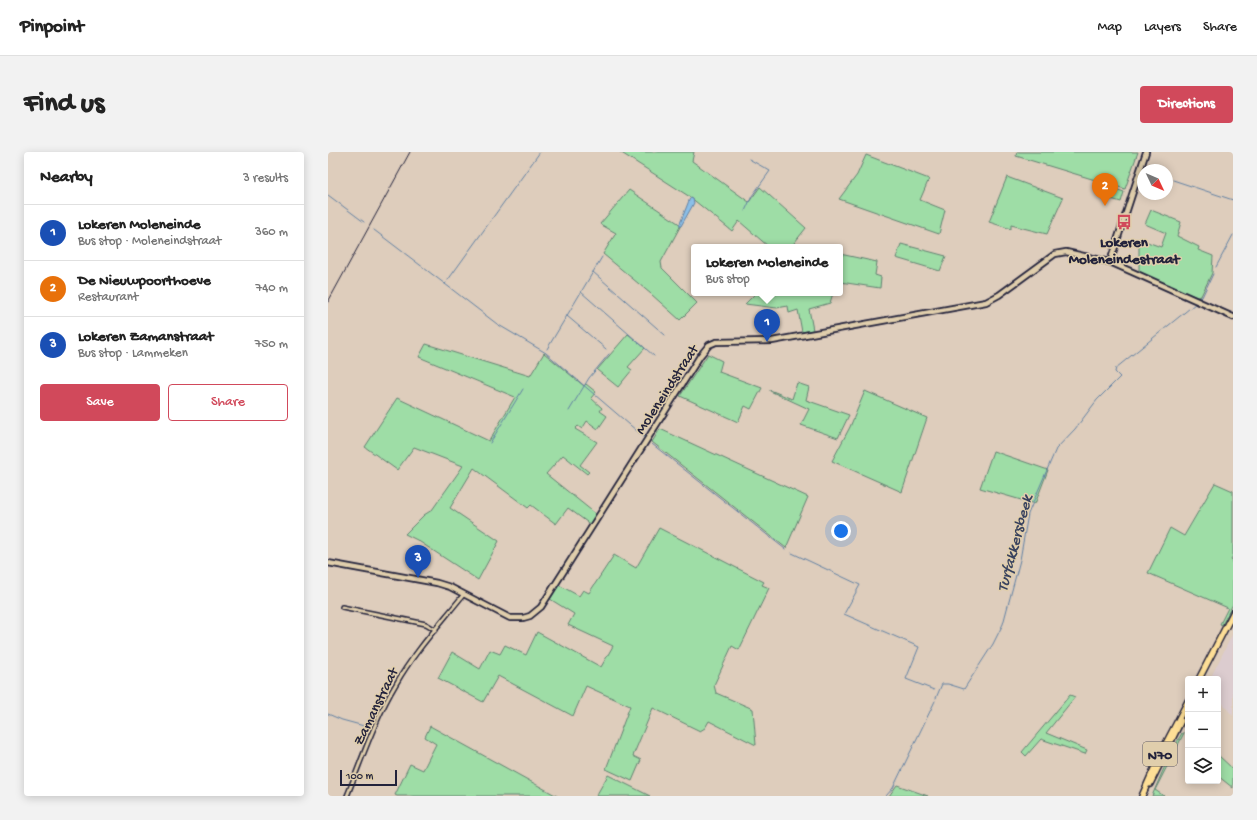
<!DOCTYPE html>
<html lang="en">
<head>
<meta charset="utf-8">
<style>
  body { margin:0; font-family:"Gochi Hand",sans-serif; background:#f2f2f2; color:#222 }
  .controls { position:absolute; right:12px; bottom:12px; display:grid; overflow:hidden; border-radius:4px; box-shadow:0 2px 10px #0003 }
  .controls button { width:36px; height:36px; display:grid; place-items:center; padding:0; border:0; border-bottom:1px solid #e0e0e0; background:#fff; color:#222; font:20px sans-serif }
  .compass { position:absolute; left:809px; top:12px; width:36px; height:36px; border-radius:50%; background:#fff; box-shadow:0 2px 10px #0003; rotate:134deg }
  .scale { position:absolute; left:12px; bottom:10px; width:57px; box-sizing:border-box; padding-left:4px; border:2px solid #22223b; border-top:0; font-size:11px; line-height:14px; white-space:nowrap; color:#22223b; -webkit-text-stroke:3px #e0ceac; paint-order:stroke }
  .you { position:absolute; left:513px; top:379px; width:14px; height:14px; margin:-10px; border:3px solid #fff; border-radius:50%; background:#1a73e8; box-shadow:0 0 0 6px #1a73e833 }
  .badge { display:grid; place-items:center; width:26px; height:26px; border-radius:50%; background:#d1495b; color:#fff; font-size:13px; font-weight:700 }
  .pin { position:absolute; translate:-50% -33px; filter:drop-shadow(0 1px 2px #0008) }
  .pin::after { content:''; position:absolute; top:21px; width:14px; height:12px; background:inherit; clip-path:polygon(0 0,100% 0,50% 100%) }
  .popup { position:absolute; left:363px; top:92px; width:152px; height:52px; box-sizing:border-box; display:grid; place-content:center; border-radius:4px; background:#fff; filter:drop-shadow(0 1px 3px #0005); font-size:13px; white-space:nowrap; color:#767676 }
  .popup b { font-size:15px; color:#222 }
  .popup::after { content:''; position:absolute; left:50%; top:100%; margin-left:-8px; border:8px solid transparent; border-top-color:#fff }
  .list { margin:0; padding:0; list-style:none }
  h2 { display:flex; justify-content:space-between; align-items:center; height:52px; margin:0; padding:0 16px; font-size:17px }
  h2 small { font-size:13px; font-weight:400; color:#767676 }
  .list li { display:grid; grid-template-columns:26px 1fr auto; gap:12px; align-items:center; box-sizing:border-box; height:56px; padding:0 16px; border-top:1px solid #e0e0e0 }
  .list b { display:block; font-size:15px; white-space:nowrap }
  .list p { margin:0; font-size:13px; white-space:nowrap; color:#767676 }
  .list em { font-size:13px; font-style:normal; color:#767676 }
  .actions { display:flex; gap:8px; padding:12px 16px }
  .actions a { flex:1; padding:9px 0; border:1px solid #d1495b; border-radius:4px; text-align:center; font-size:14px; color:#d1495b }
  .actions .main { background:#d1495b; color:#fff }
  .icon { flex:none; width:22px; height:22px; fill:none; stroke:currentColor; stroke-width:2; stroke-linecap:round; stroke-linejoin:round }
  .map { position:relative; flex:none; width:905px; height:644px; overflow:hidden; border-radius:4px }
  header { display:flex; align-items:center; gap:24px; box-sizing:border-box; height:56px; padding:0 20px; background:#fff; border-bottom:1px solid #e0e0e0 }
  header strong { font-size:19px }
  nav { display:flex; gap:22px; margin-inline-start:auto; font-size:14px }
  .intro { display:flex; align-items:center; justify-content:space-between; box-sizing:border-box; height:96px; padding:0 24px }
  h1 { margin:0; font-size:28px }
  .button { padding:10px 18px; border-radius:4px; background:#d1495b; color:#fff; font-size:14px; font-weight:700 }
  main { display:flex; gap:24px; padding:0 24px }
  aside { flex:1; background:#fff; border-radius:4px; box-shadow:0 2px 10px #0003 }
  .map>svg:first-child { display:block }
</style>
</head>
<body>
<header>
<strong>Pinpoint</strong>
<nav><a>Map</a><a>Layers</a><a>Share</a></nav>
</header>
<div class="intro"><h1>Find us</h1><a class="button">Directions</a></div>
<main>
<aside>
<h2>Nearby<small>3 results</small></h2>
<ul class="list">
<li><span class="badge" style="background:#1a4fb4">1</span><div><b>Lokeren Moleneinde</b><p>Bus stop · Moleneindstraat</p></div><em>360 m</em></li>
<li><span class="badge" style="background:#e8710a">2</span><div><b>De Nieuwpoorthoeve</b><p>Restaurant</p></div><em>740 m</em></li>
<li><span class="badge" style="background:#1a4fb4">3</span><div><b>Lokeren Zamanstraat</b><p>Bus stop · Lammeken</p></div><em>750 m</em></li>
</ul>
<div class="actions"><a class="main">Save</a><a>Share</a></div>
</aside>
<div class="map">
<svg width="905" height="644" viewBox="0 0 905 644">
  <rect width="100%" height="100%" fill="#decdbc"/>
  <filter id="ink" filterUnits="userSpaceOnUse"><feTurbulence type="fractalNoise" baseFrequency=".025" numOctaves="2"/><feDisplacementMap in="SourceGraphic" scale="8" xChannelSelector="R" yChannelSelector="G"/><feConvolveMatrix kernelMatrix="1 2 1 2 8 2 1 2 1" color-interpolation-filters="sRGB"/></filter>
  <g filter="url(#ink)">
    <path fill="#dccccf" d="M905,481V564L890,546V527H882Z"/>
    <path fill="#9edda6" stroke="#608070" d="M292,0H366L364,9L421,50L432,35L478,76L463,95H441L411,69L404,79L362,45Z
      M689,0H810L797,37L688,4Z
      M538,3L601,27L592,48L617,58L611,82L511,47L529,23Z
      M679,25L735,46L719,82L683,73V77L661,70Z
      M779,34L796,40L793,50L780,46L777,40Z
      M301,38L353,73L333,110L334,116L369,151L352,168L323,142L275,102L288,81L272,72Z
      M823,58L853,70L849,84L871,95L870,98L885,104L884,121L873,144L869,145L811,121V87L833,95L838,81L817,72Z
      M573,92L618,104L612,119L568,106Z
      M512,102L549,110L547,123L553,125L552,136L512,130Z
      M428,141H505L502,151L481,157L485,178L474,180L470,158L461,161L460,154L449,156L417,152Z
      M300,182L317,196L300,215L304,218L290,235L269,218Z
      M98,192L202,224L216,201L256,234L258,232L268,240L263,246L274,256L272,259L279,264L270,277L259,269L254,277L250,274L247,277L269,290L252,313L261,320L259,322L235,303L218,322L269,363L263,373L240,356L228,372L203,353L200,356L146,316L122,356L171,389L150,428L89,388L77,382L96,363L104,358L135,314L86,295L69,318L37,295L69,246L161,289L187,245L91,205Z
      M380,202L394,209L391,220L434,236L423,257L417,254L410,270L352,244Z
      M469,231L481,235L478,248L521,263L510,286L473,273L481,257L442,239V238L464,247Z
      M537,239L599,266L574,340L504,309L522,275Z
      M332,277L480,345L458,396L324,290Z
      M665,299L720,318L707,352L652,336Z
      M887,331L905,339V404L903,407L905,409V452L894,473L892,472L900,456L820,421L842,376L856,384Z
      M331,376L436,430L434,433L441,436L411,498L404,494L386,533L388,541L425,557L428,593L381,569L377,576L372,579L325,556L305,604L313,608L304,629L278,617L302,554L258,534L245,564L170,524L155,550L110,526L124,500L152,517L162,498L172,502L177,493L198,503L209,480L273,515L285,494L240,473L246,462L222,447L231,433L251,444L255,438L261,441L286,403L308,416Z
      M742,543L747,545L718,581L759,598L757,602L713,587L698,604L694,600Z
      M102,574L229,644H69L67,643L82,612L95,618L108,592L97,585Z
      M854,581H856L827,638L836,644H824C833,623 842,601 854,581Z
      M890,603L905,617V636L890,624Z
      M280,623L322,644H268Z
      M569,633L600,644H561Z"/>
    <path fill="#8bbfe8" stroke="#6180a3" d="M362,46L365,47L366,51L353,74H351Z"/>
    <g fill="none" stroke-linecap="round" stroke-linejoin="round">
      <path stroke="#6180a3" stroke-width="1" d="M845,28L905,48
        M0,43L36,70
        M417,59L424,44L442,19L421,7
        M46,78L117,132L118,131
        M888,115L905,83
        M265,120L337,183
        M120,128L212,0
        M117,132L169,172L218,201L316,285
        M253,140L326,204
        M871,146L874,145L885,122
        M239,164L278,197
        M219,197L274,105
        M241,259L261,226L281,202
        M162,291L195,237
        M324,292L457,397
        M464,401L532,433L516,462L591,495L578,527L606,538
        M608,546L614,532H620L636,537L665,492L675,472L692,408L700,362L728,297L747,277L769,248L792,225L787,220L788,216L867,152
        M0,562L14,568L36,574
        M558,644L565,636L607,549"/>
      <defs>
        <path id="street" d="M14,455L98,472L108,478
          M19,644C34,607 47,567 68,532C86,500 113,471 136,442"/>
        <path id="secondary" d="M782,110L818,0
          M0,411L109,431L122,435L182,466H195L202,464L213,455L372,204L381,193L388,190L444,189L658,150L671,143L727,102L738,100L782,110L905,165"/>
        <path id="primary" d="M871,527L905,461
          M822,632L853,569
          M814,644L833,601L860,549"/>
      </defs>
      <use href="#street" stroke="#22223b" stroke-width="6"/>
      <use href="#secondary" stroke="#22223b" stroke-width="8"/>
      <use href="#primary" stroke="#22223b" stroke-width="8"/>
      <use href="#street" stroke="#e0ceac" stroke-width="3"/>
      <use href="#secondary" stroke="#e0ceac" stroke-width="4.5"/>
      <use href="#primary" stroke="#fdde96" stroke-width="5"/>
      <path stroke="#22223b" stroke-width="1" d="M0,150L82,0"/>
    </g>
  </g>
  <defs>
    <symbol id="bus-bare" viewBox="-9 -9 18 18"><path d="M-5-6H5V4H4V6H2V4H-2V6H-4V4H-5ZM-3.5-4V0h7V-4ZM-3.5 1.2v1.5H-2V1.2ZM2 1.2v1.5H3.5V1.2Z" fill="#d1495b" stroke="#e0ceac" stroke-width="2.5" paint-order="stroke"/></symbol>
  </defs>
  <g fill-rule="evenodd">
    <use href="#bus-bare" x="785" y="59" width="22" height="22"/>
  </g>
  <g text-anchor="middle" stroke-width="3" stroke-linejoin="round" paint-order="stroke">
    <rect fill="#e0ceac" stroke="#5b565d" stroke-width="1" x="815" y="590" width="34" height="24" rx="3"/>
    <g font-size="14" font-weight="bold" fill="#22223b">
      <text x="832" y="607">N70</text>
    </g>
    <g font-size="15" font-weight="bold" fill="#22223b" stroke="#e0ceac">
      <text x="796" y="94">Lokeren<tspan x="796" dy="17">Moleneindestraat</tspan></text>
    </g>
    <g font-size="15" fill="#22223b" stroke="#e0ceac">
      <text transform="translate(338 237) rotate(-57)" y="5">Moleneindstraat</text>
      <text transform="translate(47 554) rotate(-64)" y="5">Zamanstraat</text>
    </g>
    <g font-size="16" font-style="italic" fill="#37415e" stroke="#e0ceac">
      <text transform="translate(685 391) rotate(-75)" y="6">Turfakkersbeek</text>
    </g>
  </g>
</svg>
<div class="controls">
<button>+</button>
<button>−</button>
<button><svg class="icon" aria-label="layers" viewBox="0 0 24 24"><path d="M12 4l9 5-9 5-9-5zM3 14l9 5 9-5"/></svg></button>
</div>
<svg class="compass" viewBox="-18 -18 36 36"><path d="M0-13l5 13h-10z" fill="#e53935"/><path d="M0 13l5-13h-10z" fill="#767676"/></svg>
<div class="scale">100 m</div>
<div class="you"></div>
<div class="pin badge" style="left:439px;top:190px;background:#1a4fb4">1</div>
<div class="popup"><b>Lokeren Moleneinde</b>Bus stop</div>
<div class="pin badge" style="left:777px;top:54px;background:#e8710a">2</div>
<div class="pin badge" style="left:90px;top:426px;background:#1a4fb4">3</div>
</div>
</main>
</body>
</html>
